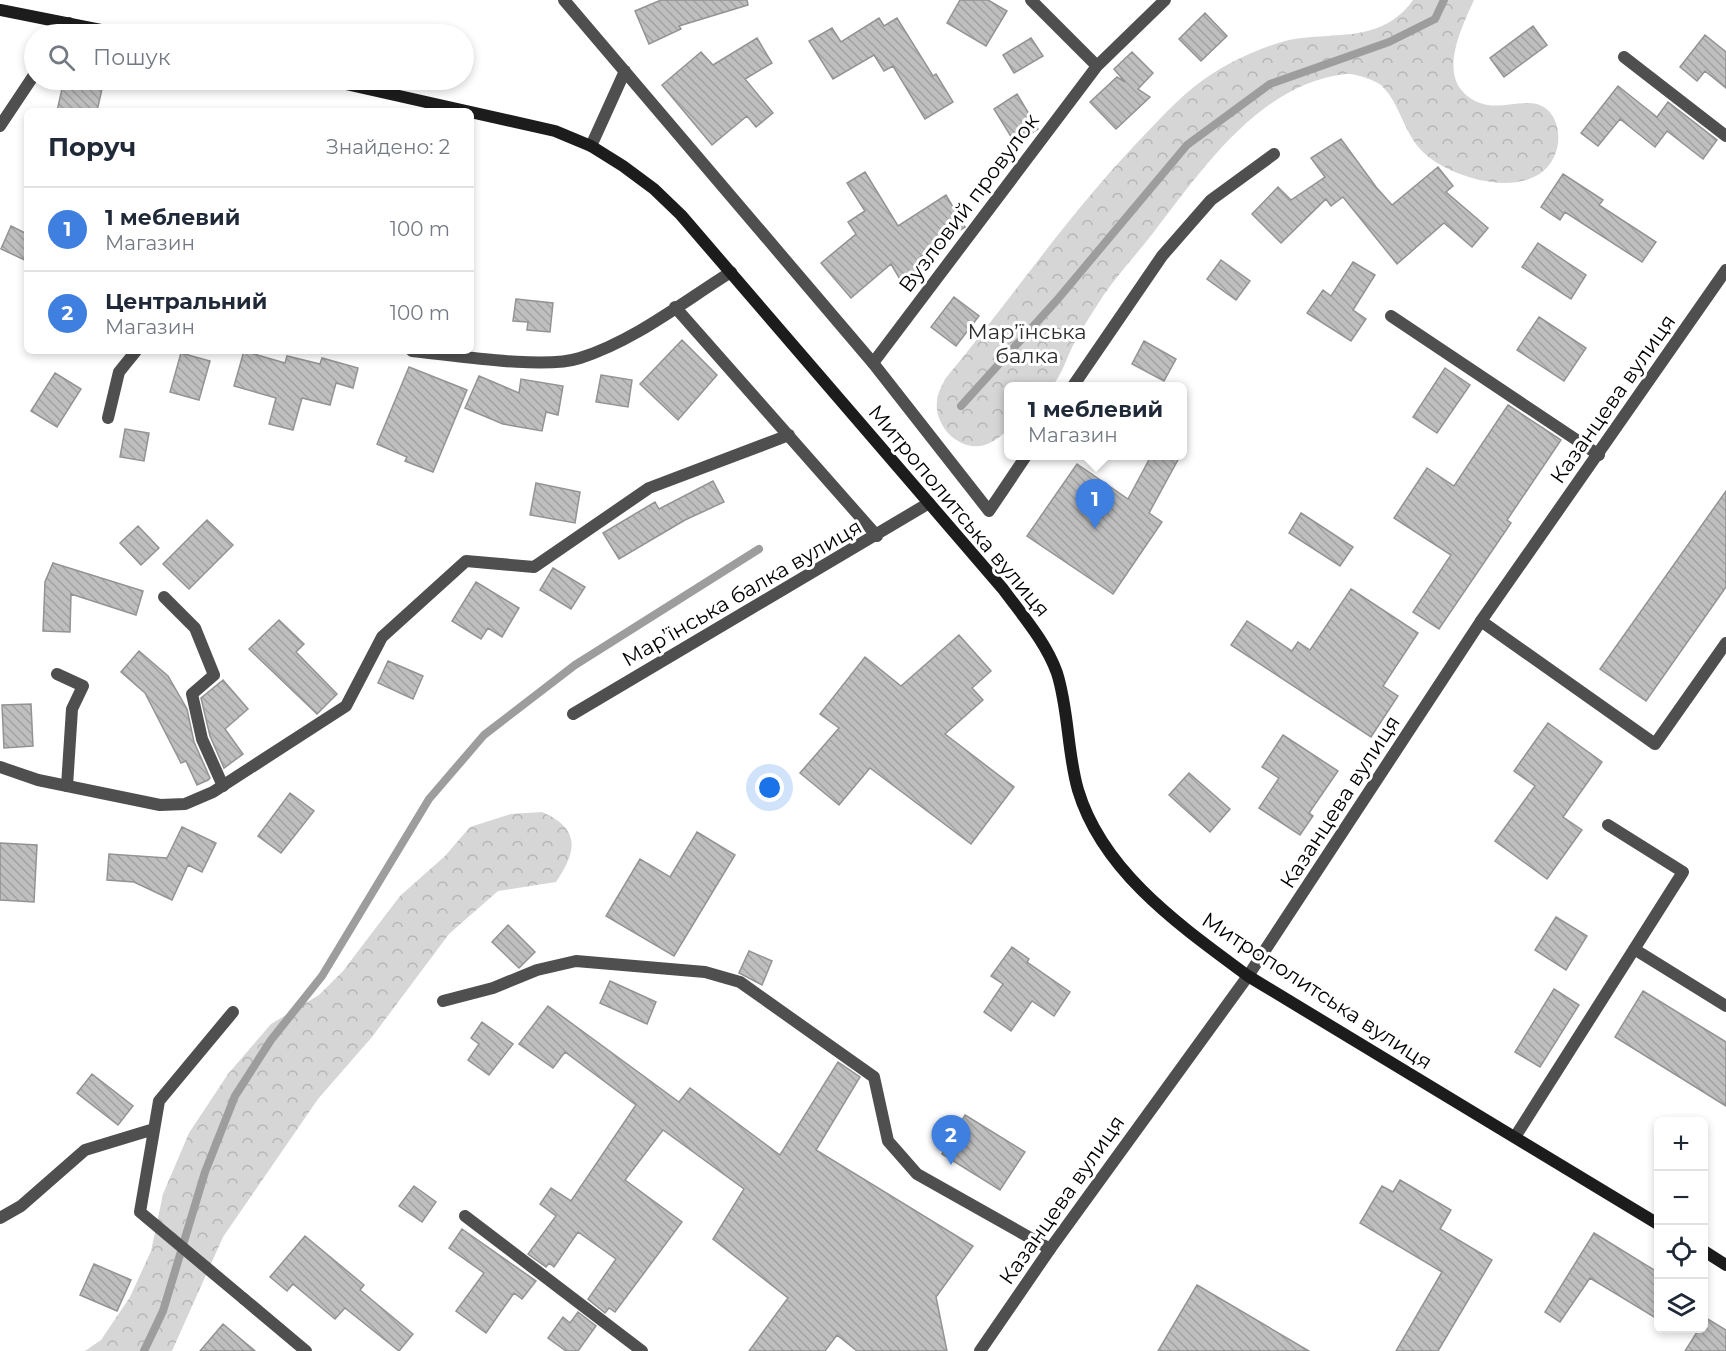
<!DOCTYPE html>
<html lang="uk">
<head>
<meta charset="utf-8">
<style>
  body { margin:0; font-family:Montserrat,sans-serif; background:#f2f2f3; color:#1f2937 }
  .controls { position:absolute; right:18px; bottom:18px; display:grid; overflow:hidden; border-radius:9px; box-shadow:0 3px 9px #0003 }
  .controls button { width:54px; height:54px; display:grid; place-items:center; padding:0; border:0; border-bottom:2px solid #e0e1e3; background:#fff; color:#1f2937; font:30px sans-serif }
  .you { position:absolute; left:770px; top:788px; width:21px; height:21px; margin:-15px; border:4px solid #fff; border-radius:50%; background:#1a73e8; box-shadow:0 0 0 9px #1a73e833 }
  .badge { display:grid; place-items:center; width:39px; height:39px; border-radius:50%; background:#7c3aed; color:#fff; font-size:20px; font-weight:700 }
  .pin { position:absolute; translate:-50% -50px; filter:drop-shadow(0 2px 3px #0008) }
  .pin::after { content:''; position:absolute; top:32px; width:21px; height:18px; background:inherit; clip-path:polygon(0 0,100% 0,50% 100%) }
  .popup { position:absolute; left:1004px; top:382px; width:183px; height:78px; box-sizing:border-box; display:grid; place-content:center; border-radius:9px; background:#fff; filter:drop-shadow(0 2px 4px #0005); font-size:20px; white-space:nowrap; color:#747a83 }
  .popup b { font-size:22px; color:#1f2937 }
  .popup::after { content:''; position:absolute; left:50%; top:100%; margin-left:-12px; border:12px solid transparent; border-top-color:#fff }
  .list { margin:0; padding:0; list-style:none }
  h2 { display:flex; justify-content:space-between; align-items:center; height:78px; margin:0; padding:0 24px; font-size:26px }
  h2 small { font-size:20px; font-weight:400; color:#747a83 }
  .list li { display:grid; grid-template-columns:39px 1fr auto; gap:18px; align-items:center; box-sizing:border-box; height:84px; padding:0 24px; border-top:2px solid #e0e1e3 }
  .list b { display:block; font-size:22px; white-space:nowrap }
  .list p { margin:0; font-size:20px; white-space:nowrap; color:#747a83 }
  .list em { font-size:20px; font-style:normal; color:#747a83 }
  .icon { flex:none; width:33px; height:33px; fill:none; stroke:currentColor; stroke-width:2; stroke-linecap:round; stroke-linejoin:round }
  .map { position:relative; flex:none; width:1726px; height:1351px; overflow:hidden }
  .search { position:absolute; background:#fff; box-shadow:0 3px 9px #0003; left:24px; top:24px; width:450px; height:66px; display:flex; align-items:center; gap:15px; box-sizing:border-box; padding:0 21px; border-radius:33px; color:#747a83; font-size:22px }
  .panel { position:absolute; background:#fff; box-shadow:0 3px 9px #0003; left:24px; top:108px; width:450px; height:246px; border-radius:9px }
  .map>svg:first-child { display:block }
</style>
</head>
<body>
<div class="map">
<svg width="1726" height="1351" viewBox="0 0 1726 1351">
  <defs>
    <pattern id="forest-crowns" width="20" height="18" patternUnits="userSpaceOnUse" patternTransform="scale(1.5)"><rect width="20" height="18" fill="#d6d6d6"/><path d="M2 6a3 3 0 1 1 6 0M12 15a3 3 0 1 1 6 0" fill="none" stroke="#b6b6b6"/></pattern>
    <pattern id="building-back-hatch" width="6" height="6" patternUnits="userSpaceOnUse" patternTransform="scale(1.5)"><rect width="6" height="6" fill="#bfbfbf"/><path d="M-1 5l2 2M0 0l6 6M5-1l2 2" fill="none" stroke="#a2a2a2"/></pattern>
  </defs>
  <rect width="100%" height="100%" fill="#fff"/>
  <path fill="url(#forest-crowns)" d="M1413,0H1474C1460,31 1433,85 1480,103C1499,110 1520,100 1537,104C1557,110 1562,135 1556,152C1538,205 1449,180 1421,150C1403,131 1400,103 1381,85C1375,80 1354,73 1346,74C1260,83 1202,170 1153,233C1137,254 1118,274 1103,296C1094,310 1084,325 1076,340C1067,355 1063,374 1052,386H1008V430C1000,437 990,445 980,446C956,449 934,424 937,401C937,394 942,386 945,379C1009,302 1065,219 1134,146C1155,124 1178,98 1203,80C1227,63 1256,49 1285,41C1331,30 1380,46 1413,0Z
    M542,812C581,829 577,851 556,882L498,891L449,934L372,1037L318,1099L223,1237L172,1351H85L101,1340L130,1297L151,1251L163,1194L189,1133L228,1074L271,1024L319,995L343,971L400,896L445,856L470,827L511,814Z"/>
  <g fill="none" stroke-linecap="round" stroke-linejoin="round">
    <path stroke="#9d9d9d" stroke-width="8" d="M961,406L1057,300L1187,145L1270,84L1389,42L1435,19L1444,0
      M144,1351L163,1311L205,1172L235,1096L271,1040L322,976L429,799L484,735L575,665L759,549"/>
  </g>
  <path fill="url(#building-back-hatch)" stroke="#939393" stroke-width="1.5" d="M661,0H747L748,5L679,26L681,29L649,44L635,11Z
    M960,0H988L1007,11L986,46L947,23Z
    M1205,13L1227,36L1201,61L1179,39Z
    M879,18L884,26L897,18L933,76L936,74L953,102L925,119L893,66L884,71L874,55L833,79L809,41L832,28L841,42Z
    M1533,26L1547,45L1504,77L1490,58Z
    M1705,35L1726,52V88L1705,71L1697,81L1680,67Z
    M757,38L772,63L745,79L773,113L756,127L747,116L712,145L662,85L701,52L713,65Z
    M1031,38L1043,56L1014,73L1003,55Z
    M1132,52L1153,73L1138,89L1150,97L1116,129L1090,102L1117,77L1125,82L1114,69Z
    M64,80H104L97,111H57Z
    M1618,86L1657,117L1668,102L1717,140L1703,159L1667,131L1655,147L1620,119L1598,146L1581,133Z
    M1017,94L1038,129L1015,143L994,109Z
    M1341,139L1376,187L1392,205L1438,167L1453,186L1446,192L1488,228L1472,247L1444,223L1397,264L1343,197L1331,206L1326,199L1281,243L1252,214L1278,187L1291,200L1325,177L1311,158Z
    M865,172L898,226L946,195L965,227L919,258L927,271L904,286L891,264L851,298L821,263L856,234L848,222L865,211L847,183Z
    M1563,174L1603,200L1599,205L1656,242L1642,262L1565,212L1560,220L1541,207Z
    M11,226L27,234V261L1,249Z
    M1538,243L1586,275L1571,299L1522,267Z
    M1221,260L1250,281L1236,300L1207,279Z
    M1353,262L1375,275L1353,310L1366,319L1351,341L1307,313L1323,290L1331,296Z
    M954,297L979,316L956,346L931,327Z
    M516,299L553,303L550,332L527,330L528,322L513,321Z
    M1539,317L1586,348L1564,381L1517,350Z
    M682,340L717,375L678,420L640,384Z
    M1144,341L1176,359L1164,381L1132,364Z
    M244,351L285,363L287,356L320,364L322,358L358,368L353,388L336,383L330,405L302,398L293,430L269,424L276,398L234,386Z
    M181,353L210,361L199,400L170,392Z
    M409,367L467,390L433,472L405,461L407,457L377,444Z
    M1445,368L1470,385L1437,433L1413,417Z
    M55,373L81,389L57,427L31,411Z
    M601,375L632,380L628,407L596,402Z
    M479,376L519,393L521,379L563,386L558,415L546,412L542,431L503,424L465,408Z
    M1508,405L1561,440L1507,520L1511,523L1439,629L1413,612L1451,555L1394,518L1427,468L1454,486Z
    M125,429L149,433L144,461L120,457Z
    M1151,456H1180L1149,513L1162,522L1113,594L1027,536L1077,464L1128,499Z
    M713,481L724,502L685,520L619,559L603,533L655,502L659,509Z
    M536,483L580,492L575,523L530,515Z
    M1726,491V587L1646,701L1600,669Z
    M1301,513L1353,547L1340,566L1289,533Z
    M207,520L233,545L189,589L163,564Z
    M138,526L159,548L141,565L120,543Z
    M53,563L143,591L136,615L71,594L70,632L43,631L45,582Z
    M553,568L585,587L571,609L540,590Z
    M476,582L519,608L502,637L488,628L481,639L452,621Z
    M1351,589L1418,633L1383,686L1398,696L1371,737L1231,645L1247,621L1292,651L1298,642L1310,650Z
    M279,620L304,644L296,652L337,694L317,714L249,649Z
    M959,635L991,671L972,688L983,700L945,734L1014,787L971,844L870,768L839,805L800,773L839,728L820,714L865,657L901,686Z
    M139,651L168,676L187,709L194,742L210,778L208,780L197,785L186,761L181,763L145,693L121,672Z
    M388,661L423,676L413,699L378,683Z
    M223,680L248,709L225,729L243,754L224,768L210,736L201,698Z
    M31,704L33,746L4,748L2,705Z
    M1548,723L1602,762L1563,817L1582,830L1547,879L1495,841L1535,786L1514,771Z
    M1283,735L1338,771L1309,813L1313,816L1300,835L1259,808L1279,778L1262,767Z
    M1189,773L1230,809L1210,832L1169,795Z
    M290,793L314,811L281,853L258,836Z
    M182,827L216,843L202,872L188,865L172,900L134,882L107,880L109,854L167,858Z
    M697,832L735,855L674,956L606,916L640,859L670,877Z
    M0,843L37,845L34,902L0,900Z
    M1556,917L1587,936L1566,970L1535,950Z
    M508,925L535,952L519,968L492,942Z
    M1012,947L1029,959L1027,962L1070,992L1054,1016L1032,1001L1011,1031L984,1012L1003,984L991,976Z
    M749,951L772,961L762,985L739,973Z
    M610,981L656,1002L647,1024L600,1003Z
    M1554,989L1579,1005L1540,1067L1515,1052Z
    M1643,991L1726,1042V1106L1615,1037Z
    M548,1006L679,1102L690,1088L780,1155L838,1062L860,1077L816,1150L973,1246L936,1297L947,1351H857L837,1335L825,1351H749L788,1298L713,1239L744,1189L663,1130L625,1180L682,1222L615,1312L609,1308L605,1313L588,1299L616,1259L578,1232L554,1267L549,1263L546,1267L528,1254L556,1216L540,1204L551,1188L571,1201L636,1105L565,1052L553,1068L519,1044Z
    M482,1022L513,1044L489,1075L468,1060L479,1044L471,1038Z
    M92,1074L133,1106L118,1125L77,1093Z
    M965,1115L1025,1152L1000,1190L942,1154Z
    M1400,1180L1451,1210L1440,1229L1492,1260L1438,1351H1396L1442,1272L1360,1223L1382,1186L1393,1192Z
    M414,1186L436,1202L422,1222L399,1206Z
    M462,1229L536,1281L522,1299L514,1293L486,1333L456,1311L484,1273L449,1248Z
    M1594,1233L1659,1273V1320L1590,1278L1560,1322L1545,1312Z
    M305,1236L364,1285L360,1290L413,1334L399,1351L345,1308L335,1319L293,1284L287,1291L270,1277Z
    M94,1264L131,1280L117,1311L80,1295Z
    M1197,1285L1309,1351H1158Z
    M578,1312L596,1326L578,1351H566L548,1338L563,1317L570,1323Z
    M1706,1318L1726,1330V1351H1685L1699,1329H1704Z
    M223,1324L255,1351H200Z"/>
  <g fill="none" stroke-linecap="round" stroke-linejoin="round">
    <path stroke="#4f4f4f" stroke-width="12" d="M1624,57L1726,136
      M1391,316L1599,455
      M873,363L989,511L1026,456
      M1073,386L1162,256L1211,200L1274,154
      M164,597L195,628L214,675L192,694L202,739L223,786
      M1481,621L1655,744L1726,643
      M57,674L83,686L72,709L67,786
      M1634,949L1726,1006
      M443,1001L493,988L537,970L576,961L705,972L740,982L874,1077L888,1141L917,1174L1050,1249
      M233,1012L159,1101L140,1212L244,1299
      M1515,1137L1683,872L1608,825
      M465,1216L642,1351
      M0,1218L21,1206L85,1150L154,1129"/>
    <path stroke="#4f4f4f" stroke-width="12" d="M564,0L873,363L1097,66L1165,0
      M1031,0L1097,66
      M61,34L69,23
      M0,126L34,75
      M591,146L625,71
      M675,307L877,536
      M412,351C453,355 544,370 580,358C634,341 683,302 731,272
      M108,418L119,372L136,351
      M573,714L929,503
      M0,767L38,780L160,805L185,804L213,792L346,706L382,637L466,561L534,567L649,488L789,435
      M244,1299L306,1351
      M980,1351L1050,1249L1248,976L1481,621L1726,270"/>
    <path stroke="#1c1c1c" stroke-width="12" d="M0,10L121,34
      M328,80L555,131L591,146L623,166L654,189L681,215L1003,589C1022,615 1046,642 1057,673C1069,711 1067,752 1078,790C1103,873 1182,927 1248,976L1658,1224
      M1704,1251L1726,1265"/>
  </g>
  <g text-anchor="middle" stroke-width="6" stroke-linejoin="round" paint-order="stroke">
    <g font-size="21" fill="#000" stroke="#fff">
      <text transform="translate(969 203) rotate(-53)" y="7">Вузловий провулок</text>
      <text transform="translate(1613 399) rotate(-55)" y="7">Казанцева вулиця</text>
      <text transform="translate(959 511) rotate(50)" y="7">Митрополитська вулиця</text>
      <text transform="translate(742 593) rotate(-30)" y="7">Мар’їнська балка вулиця</text>
      <text transform="translate(1340 802) rotate(-57)" y="7">Казанцева вулиця</text>
      <text transform="translate(1317 991) rotate(33)" y="7">Митрополитська вулиця</text>
      <text transform="translate(1062 1200) rotate(-55)" y="7">Казанцева вулиця</text>
    </g>
    <g font-size="21" fill="#2d2d2d" stroke="#fff">
      <text x="1027" y="339">Мар’їнська<tspan x="1027" dy="24">балка</tspan></text>
    </g>
  </g>
</svg>
<div class="controls">
<button>+</button>
<button>−</button>
<button><svg class="icon" aria-label="locate" viewBox="0 0 24 24"><circle cx="12" cy="12" r="6"/><path d="M12 2v4M12 18v4M2 12h4M18 12h4"/></svg></button>
<button><svg class="icon" aria-label="layers" viewBox="0 0 24 24"><path d="M12 4l9 5-9 5-9-5zM3 14l9 5 9-5"/></svg></button>
</div>
<div class="you"></div>
<div class="pin badge" style="left:1095px;top:529px;background:#3f7fe0">1</div>
<div class="popup"><b>1 меблевий</b>Магазин</div>
<div class="pin badge" style="left:951px;top:1165px;background:#3f7fe0">2</div>
<div class="search"><svg class="icon" aria-label="search" viewBox="0 0 24 24"><circle cx="10" cy="10" r="6"/><path d="M15 15l6 6"/></svg>Пошук</div>
<section class="panel">
<h2>Поруч<small>Знайдено: 2</small></h2>
<ul class="list">
<li><span class="badge" style="background:#3f7fe0">1</span><div><b>1 меблевий</b><p>Магазин</p></div><em>100 m</em></li>
<li><span class="badge" style="background:#3f7fe0">2</span><div><b>Центральний</b><p>Магазин</p></div><em>100 m</em></li>
</ul>
</section>
</div>
</body>
</html>
